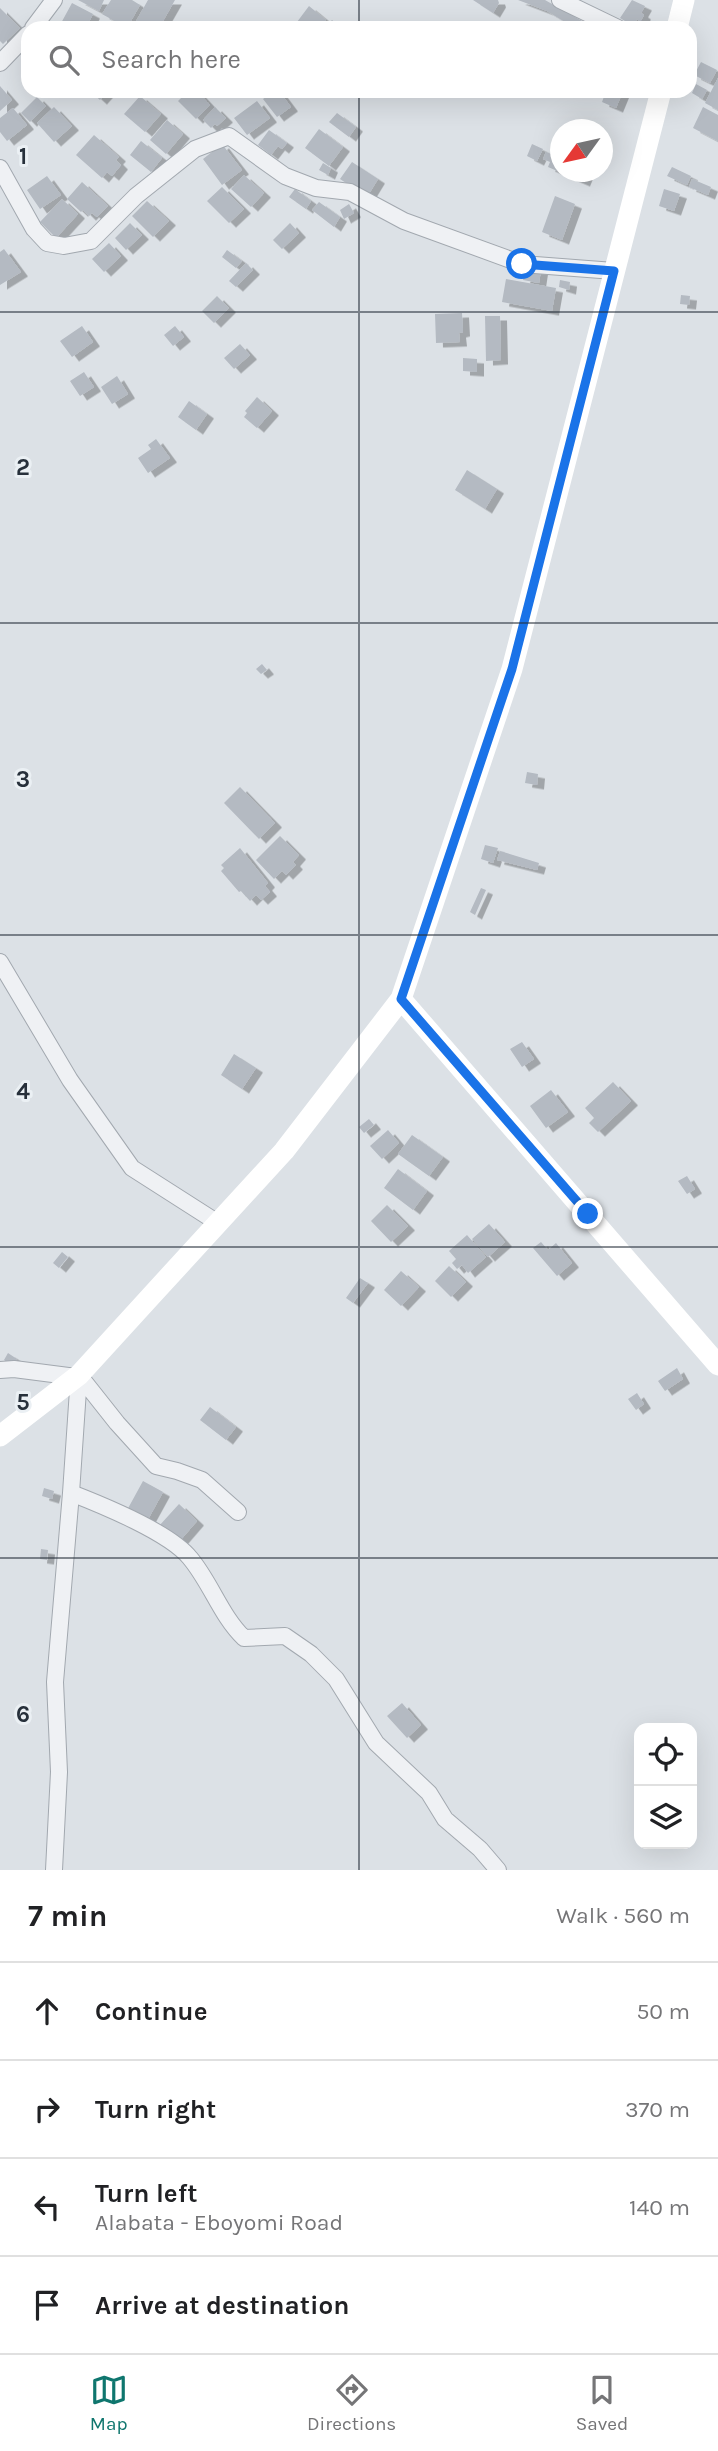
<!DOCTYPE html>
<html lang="en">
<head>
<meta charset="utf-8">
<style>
  body { margin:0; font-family:Karla,sans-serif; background:#f6f6f6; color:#202124 }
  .controls { position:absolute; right:21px; bottom:21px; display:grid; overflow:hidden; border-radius:14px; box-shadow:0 7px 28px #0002 }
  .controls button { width:63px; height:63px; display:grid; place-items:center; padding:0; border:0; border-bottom:2px solid #e0e0e0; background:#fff; color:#202124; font:35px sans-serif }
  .compass { position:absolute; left:550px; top:119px; width:63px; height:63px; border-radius:50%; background:#fff; box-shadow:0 7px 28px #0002; rotate:237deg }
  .stop { position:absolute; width:21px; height:21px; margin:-16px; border:5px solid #1a73e8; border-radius:50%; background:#fff }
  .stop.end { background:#1a73e8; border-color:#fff; box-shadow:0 2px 7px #0008 }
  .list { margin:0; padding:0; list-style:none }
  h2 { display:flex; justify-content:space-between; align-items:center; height:91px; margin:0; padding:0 28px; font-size:30px }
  h2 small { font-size:23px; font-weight:400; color:#757577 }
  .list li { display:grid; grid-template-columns:46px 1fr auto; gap:21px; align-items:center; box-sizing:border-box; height:98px; padding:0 28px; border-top:2px solid #e0e0e0 }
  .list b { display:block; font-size:26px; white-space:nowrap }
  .list p { margin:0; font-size:23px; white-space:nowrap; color:#757577 }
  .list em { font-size:23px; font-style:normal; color:#757577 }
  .icon { flex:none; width:38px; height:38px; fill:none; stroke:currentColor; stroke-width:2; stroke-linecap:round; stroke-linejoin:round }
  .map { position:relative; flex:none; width:718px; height:1870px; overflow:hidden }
  .search { position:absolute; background:#fff; box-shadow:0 7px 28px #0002; left:21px; right:21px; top:21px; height:77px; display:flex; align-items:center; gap:18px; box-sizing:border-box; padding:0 24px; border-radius:21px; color:#757577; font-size:26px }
  .sheet { height:483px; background:#fff }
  nav { display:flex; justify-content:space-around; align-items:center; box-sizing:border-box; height:98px; border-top:2px solid #e0e0e0; background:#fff; font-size:19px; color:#757577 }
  nav a { display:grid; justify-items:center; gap:4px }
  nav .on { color:#0f766e }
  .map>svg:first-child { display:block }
</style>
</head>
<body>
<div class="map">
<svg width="718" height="1870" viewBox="0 0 718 1870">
  <defs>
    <filter id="shadow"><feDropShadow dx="7" dy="4.5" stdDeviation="0" flood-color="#0004"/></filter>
  </defs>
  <rect width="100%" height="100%" fill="#dce1e6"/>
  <path fill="#b4bac2" filter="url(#shadow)" d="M78,0H104L99,11Z
    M111,0H132L140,5L127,28L102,14Z
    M148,0H175L159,28H144L135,23Z
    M473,0H498L499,3L493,13Z
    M518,0H545L589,25L587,28H575L547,11Z
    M632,0L645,6L641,13L644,15L640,22L637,19L633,26L620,18Z
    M72,3L93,14L86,28H65L60,25Z
    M309,6L326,20L320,28H296L294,26Z
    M0,8L20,28L3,44L0,41Z
    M332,20L341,28H325Z
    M701,62L717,70L710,83L694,75Z
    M718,78V110L705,103Z
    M696,84L707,90L702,99L692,93Z
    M0,86L12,100L0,111Z
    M90,91H108L100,100Z
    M188,91L194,94L197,91L210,105L196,119L178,101Z
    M274,91H279L291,107L277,117L263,99Z
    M606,91H623L616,108L602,102Z
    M140,96L161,114L145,132L124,114Z
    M37,97L46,106L30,122L21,113Z
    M257,101L270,118L247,135L234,118Z
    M54,107L72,126L54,142L37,123Z
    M215,107L226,118L217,126L215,124L211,128L203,120Z
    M703,107L718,115V141L693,128Z
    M13,108L27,125L7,141L0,132V118Z
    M337,113L356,127L349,137L329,122Z
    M167,120L183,134L166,154L150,140Z
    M319,129L343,147L329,166L305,148Z
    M269,130L287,143L282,149L278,146L271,155L258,145Z
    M94,135L119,157L116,160L121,165L112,176L107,172L102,178L76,155Z
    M141,141L162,158L151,172L130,155Z
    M222,144L242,170L222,185L203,159Z
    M532,144L543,149L537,161L527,156Z
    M553,149L560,152V172H587L583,182L548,167L550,162L543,159L546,152L551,154Z
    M352,162L378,179L367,197L340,179Z
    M323,163L331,168L328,175L319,170Z
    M672,167L691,176L687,185L667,176Z
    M244,175L264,193L251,207L231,189Z
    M47,176L61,195L40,209L27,190Z
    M692,179L711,187L708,195L689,187Z
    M82,182L108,206L97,217L92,213L89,216L83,210L81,212L67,199Z
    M222,187L244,209L229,223L207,201Z
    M295,189L311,201L306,209L289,197Z
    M664,189L680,194L674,211L659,206Z
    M555,196L575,204L562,240L542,232Z
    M62,199L78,214L56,238L40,222Z
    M147,201L169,221L153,237L132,216Z
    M319,202L340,217L334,227L312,210Z
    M349,204L354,213L344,219L340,210Z
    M130,223L142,235L126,250L115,238Z
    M290,223L299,233L282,249L273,240Z
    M109,243L121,256L104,272L92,259Z
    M4,249L21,272L0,285V252Z
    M227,250L242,261L236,268L222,257Z
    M246,263L253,270L236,287L229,281Z
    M525,268L541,270L539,283L523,280Z
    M506,279L556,288L552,311L502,302Z
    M560,280L570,282L569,290L559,287Z
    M681,295L690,296L689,305L680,304Z
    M217,296L229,308L214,323L202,311Z
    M462,313L463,332L459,333L460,342L436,343L435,314Z
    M485,316H500L501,360L486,361Z
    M82,326L93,342L72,357L60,341Z
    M175,326L184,337L173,346L164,335Z
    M240,344L250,355L234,369L224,358Z
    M463,358L477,359V372L463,371Z
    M84,372L94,387L80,396L70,381Z
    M117,376L128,394L112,404L101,387Z
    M257,397L272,411L257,428L244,417L247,413L245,411Z
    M189,401L207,414L196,430L178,417Z
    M156,439L170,458L148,473L138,458L151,449L148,445Z
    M467,470L497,489L485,509L455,490Z
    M262,664L267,670L261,674L256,669Z
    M527,772L538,774L537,785L525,783Z
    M240,787L275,823L259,839L224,803Z
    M280,836L299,855L293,862L296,865L286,875L282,871L274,879L256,860Z
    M485,845L498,848L493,863L481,859Z
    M240,848L268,883L265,886L270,892L261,900L256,895L250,901L241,891L239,892L221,871L224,868L221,865Z
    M500,851L539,863L537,870L497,860Z
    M481,888L486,890L475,915L470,912Z
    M522,1042L534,1059L522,1067L510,1049Z
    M234,1054L256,1068L242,1089L221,1075Z
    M613,1082L631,1101L598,1132L589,1123L594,1118L585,1108Z
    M551,1090L568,1112L546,1128L530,1106Z
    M369,1119L374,1125L364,1133L359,1127Z
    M388,1130L399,1143L382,1159L370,1146Z
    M412,1135L443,1157L429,1176L398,1154Z
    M398,1169L427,1191L413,1210L384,1188Z
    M687,1176L695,1189L687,1194L678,1181Z
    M387,1205L408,1226L391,1242L371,1221Z
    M489,1224L505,1242L488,1257L472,1239Z
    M467,1235L486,1257L468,1273L462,1265L457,1269L452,1263L456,1259L449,1251Z
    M541,1242L548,1250L556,1243L572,1263L557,1276L533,1248Z
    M62,1252L68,1257L59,1268L53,1263Z
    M449,1266L466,1282L451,1297L435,1281Z
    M401,1271L419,1287L401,1306L384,1290Z
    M360,1278L368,1283L353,1303L346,1298Z
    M8,1353L17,1359L12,1366L4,1360Z
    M677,1368L683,1379L665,1391L658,1381Z
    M637,1393L644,1404L636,1410L628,1399Z
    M210,1407L236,1427L226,1440L200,1420Z
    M143,1481L163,1492L146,1523L126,1512Z
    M44,1488L54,1491L52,1499L42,1496Z
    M179,1504L197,1521L178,1543L159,1526Z
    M41,1549L48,1550L47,1560L40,1559Z
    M402,1703L421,1725L407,1738L387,1716Z"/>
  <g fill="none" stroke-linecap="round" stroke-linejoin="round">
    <defs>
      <path id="street" d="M560,0L618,28
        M33,28L54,0
        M0,63L28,34
        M0,168L34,229L47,243L64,246L91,241L136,196L195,149L229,136L285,176L316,188L350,192L404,221L522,264L614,271
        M0,962L70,1080L132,1168L218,1223
        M0,1370L14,1369L76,1377
        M238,1512L202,1480L177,1471L156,1466L117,1423L79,1375L71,1493C102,1505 170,1533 190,1558C211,1583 221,1616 244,1638L285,1636L311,1654L336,1679L376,1743L429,1793L445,1819L480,1849L498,1870
        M54,1870L59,1772L55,1682L71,1493"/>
    </defs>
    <use href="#street" stroke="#a2a8af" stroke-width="18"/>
    <use href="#street" stroke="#eff1f4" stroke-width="16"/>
    <path stroke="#fff" stroke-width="21" d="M677,28L684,0
      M401,999L718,1365
      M0,1436L79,1375L152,1295L284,1151L401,999L512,669L661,91"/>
  </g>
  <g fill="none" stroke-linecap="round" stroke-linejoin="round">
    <path stroke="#1a73e8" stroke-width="9" d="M522,264L614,271L512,669L401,999L588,1214"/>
  </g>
  <path fill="none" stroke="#27303b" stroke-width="2" stroke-opacity="0.55" d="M359,0V28M359,91V1870M0,312H718M0,623H718M0,935H718M0,1247H718M0,1558H718"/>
  <g font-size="23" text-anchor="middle" font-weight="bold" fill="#27303b" stroke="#ebf0f4" stroke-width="6" stroke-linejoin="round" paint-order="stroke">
    <text x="23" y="164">1</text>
    <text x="23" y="475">2</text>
    <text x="23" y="787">3</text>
    <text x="23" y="1099">4</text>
    <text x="23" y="1410">5</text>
    <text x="23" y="1722">6</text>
  </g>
</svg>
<div class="controls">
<button><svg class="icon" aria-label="locate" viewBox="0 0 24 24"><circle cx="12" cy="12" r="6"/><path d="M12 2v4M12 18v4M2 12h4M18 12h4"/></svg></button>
<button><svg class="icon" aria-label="layers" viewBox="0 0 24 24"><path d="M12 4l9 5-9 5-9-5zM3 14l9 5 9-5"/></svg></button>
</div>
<svg class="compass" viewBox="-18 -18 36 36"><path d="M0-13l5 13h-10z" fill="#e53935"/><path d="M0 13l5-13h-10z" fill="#757577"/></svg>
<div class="stop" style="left:522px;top:264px"></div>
<div class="stop end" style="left:588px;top:1214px"></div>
<div class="search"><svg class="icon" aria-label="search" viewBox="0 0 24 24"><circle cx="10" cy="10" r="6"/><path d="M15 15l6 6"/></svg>Search here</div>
</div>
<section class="sheet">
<h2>7 min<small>Walk · 560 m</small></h2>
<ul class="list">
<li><svg class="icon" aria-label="ahead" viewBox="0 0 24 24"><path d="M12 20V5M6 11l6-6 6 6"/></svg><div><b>Continue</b></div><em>50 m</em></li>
<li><svg class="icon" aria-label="right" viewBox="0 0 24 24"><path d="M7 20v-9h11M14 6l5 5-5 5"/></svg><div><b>Turn right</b></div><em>370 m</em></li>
<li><svg class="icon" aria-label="left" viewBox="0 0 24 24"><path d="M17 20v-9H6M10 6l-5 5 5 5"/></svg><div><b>Turn left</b><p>Alabata - Eboyomi Road</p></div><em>140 m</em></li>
<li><svg class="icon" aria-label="arrive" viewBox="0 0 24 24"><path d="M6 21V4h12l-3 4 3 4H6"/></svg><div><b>Arrive at destination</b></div></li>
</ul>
</section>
<nav>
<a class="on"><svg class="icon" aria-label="map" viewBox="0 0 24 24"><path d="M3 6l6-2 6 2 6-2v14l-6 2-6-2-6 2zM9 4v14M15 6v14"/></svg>Map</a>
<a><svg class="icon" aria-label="directions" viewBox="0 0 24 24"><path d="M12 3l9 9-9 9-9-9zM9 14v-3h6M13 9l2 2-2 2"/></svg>Directions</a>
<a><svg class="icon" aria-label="saved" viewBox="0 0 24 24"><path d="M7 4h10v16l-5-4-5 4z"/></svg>Saved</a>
</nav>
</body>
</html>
